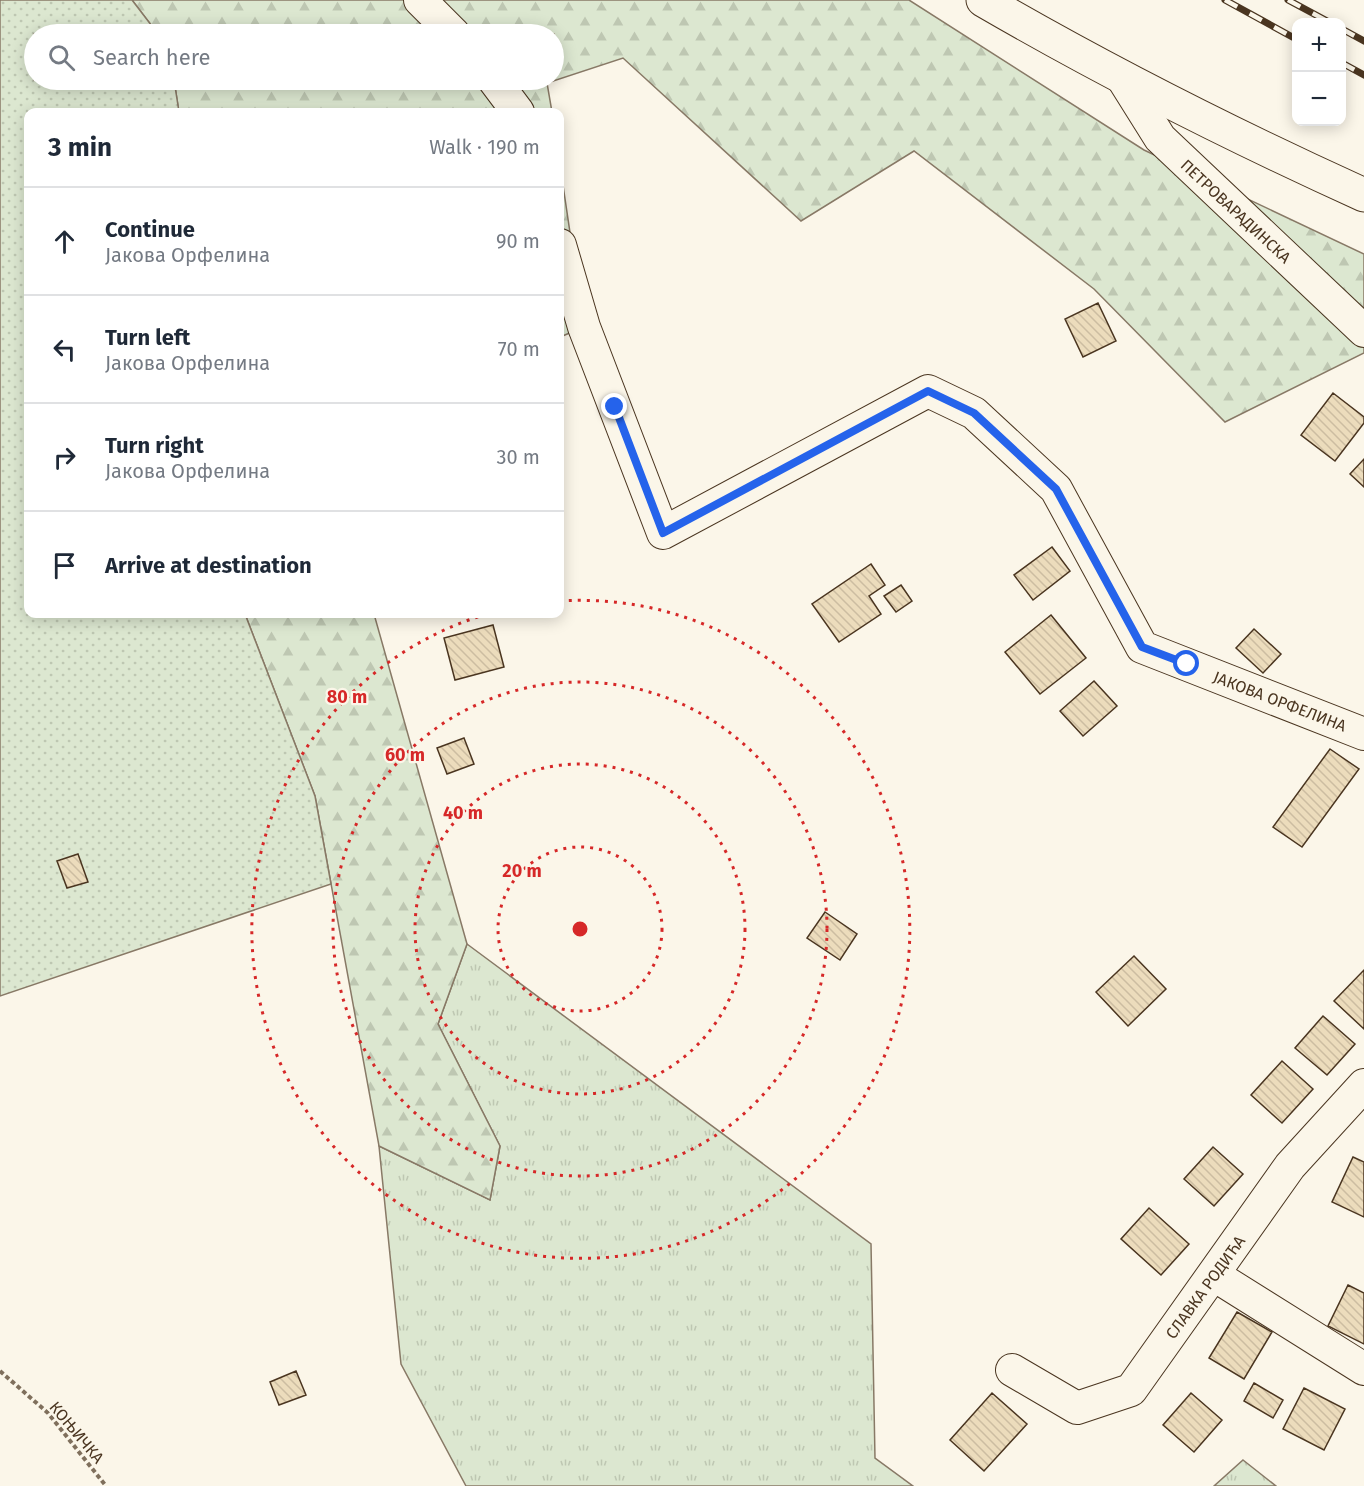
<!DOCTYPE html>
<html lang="en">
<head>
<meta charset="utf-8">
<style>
  body { margin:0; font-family:"Fira Sans",sans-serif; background:#f6f6f7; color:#1f2937 }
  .controls { position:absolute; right:18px; top:18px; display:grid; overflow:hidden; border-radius:12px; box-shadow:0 3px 15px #0003 }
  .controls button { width:54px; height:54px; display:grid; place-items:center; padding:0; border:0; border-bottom:2px solid #e0e1e3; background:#fff; color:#1f2937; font:30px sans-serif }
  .stop { position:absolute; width:18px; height:18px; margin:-14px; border:4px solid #2563eb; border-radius:50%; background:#fff }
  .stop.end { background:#2563eb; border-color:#fff; box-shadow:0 2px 6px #0008 }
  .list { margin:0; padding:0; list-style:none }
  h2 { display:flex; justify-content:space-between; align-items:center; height:78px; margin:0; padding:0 24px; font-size:26px }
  h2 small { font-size:20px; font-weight:400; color:#747a83 }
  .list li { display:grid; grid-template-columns:39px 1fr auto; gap:18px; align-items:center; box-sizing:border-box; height:108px; padding:0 24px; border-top:2px solid #e0e1e3 }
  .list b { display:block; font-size:22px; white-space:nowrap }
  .list p { margin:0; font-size:20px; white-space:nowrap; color:#747a83 }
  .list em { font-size:20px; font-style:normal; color:#747a83 }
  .icon { flex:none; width:33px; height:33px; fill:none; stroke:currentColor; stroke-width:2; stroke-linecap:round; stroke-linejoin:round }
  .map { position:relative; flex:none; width:1364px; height:1486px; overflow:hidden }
  .search { position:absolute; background:#fff; box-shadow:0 3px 15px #0003; left:24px; top:24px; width:540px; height:66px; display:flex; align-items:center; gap:15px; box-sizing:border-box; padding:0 21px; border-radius:33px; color:#747a83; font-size:22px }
  .panel { position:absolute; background:#fff; box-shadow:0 3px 15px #0003; left:24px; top:108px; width:540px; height:510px; border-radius:12px }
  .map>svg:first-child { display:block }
</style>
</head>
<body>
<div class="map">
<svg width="1364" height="1486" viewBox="0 0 1364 1486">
  <defs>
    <pattern id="grass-tufts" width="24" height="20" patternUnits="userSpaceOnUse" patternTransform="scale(1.5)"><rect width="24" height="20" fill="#dce7d0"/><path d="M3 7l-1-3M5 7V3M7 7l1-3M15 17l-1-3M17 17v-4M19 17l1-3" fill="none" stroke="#bec7b2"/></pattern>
    <pattern id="forest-firs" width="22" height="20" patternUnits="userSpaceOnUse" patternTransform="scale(1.5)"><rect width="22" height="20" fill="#dce7d0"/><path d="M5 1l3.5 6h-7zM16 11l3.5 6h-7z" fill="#bec7b2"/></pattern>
    <pattern id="park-dots" width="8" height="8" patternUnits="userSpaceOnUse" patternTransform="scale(1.5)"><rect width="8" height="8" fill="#dce7d0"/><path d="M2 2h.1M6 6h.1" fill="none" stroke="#bec7b2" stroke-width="1.8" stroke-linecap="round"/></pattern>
    <pattern id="building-back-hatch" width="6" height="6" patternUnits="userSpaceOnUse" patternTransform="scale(1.5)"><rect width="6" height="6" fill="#ecdcbc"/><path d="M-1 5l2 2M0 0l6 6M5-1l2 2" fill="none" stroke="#ccbda1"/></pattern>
  </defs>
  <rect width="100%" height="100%" fill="#fbf6e9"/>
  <path fill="url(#grass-tufts)" stroke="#887966" stroke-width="1.5" d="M467,944L871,1244L875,1458L913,1486H466L401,1364L379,1146L490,1200L500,1146L438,1024Z
    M1243,1460L1276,1486H1214Z"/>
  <path fill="url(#forest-firs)" stroke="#887966" stroke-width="1.5" d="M132,0H909L1144,150L1364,254V353L1225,422L1094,289L914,151L801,221L623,58L547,83L552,112H179L174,80H554V34H158Z
    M560,165L584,327L560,337Z
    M245,614H374L467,944L438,1024L500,1146L490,1200L379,1146L315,796Z"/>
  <path fill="url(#park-dots)" stroke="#887966" stroke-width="1.5" d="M0,0H132L158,34H34V80H174L179,112H28V614H245L315,796L331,884L0,996Z"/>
  <path fill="url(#building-back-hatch)" stroke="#4a3520" stroke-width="1.5" d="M1098,303L1116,341L1083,357L1065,319Z
    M1333,393L1364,417V423L1335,461L1301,435Z
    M1364,459V487L1350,474Z
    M1052,547L1070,571L1033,600L1014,575Z
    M871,564L885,585L869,596L881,614L839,642L812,604Z
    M901,585L912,601L896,612L884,596Z
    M1051,615L1086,658L1040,694L1005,652Z
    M493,625L504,667L455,680L444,638Z
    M1254,629L1281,654L1263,673L1236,648Z
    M1094,681L1117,706L1083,736L1060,711Z
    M464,738L474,764L447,774L437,748Z
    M1330,749L1359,769L1302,847L1273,827Z
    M78,854L88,882L67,888L57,861Z
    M825,912L857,934L840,960L807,938Z
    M1134,956L1166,989L1128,1026L1096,992Z
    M1364,970V1029L1334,1001Z
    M1323,1016L1355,1044L1327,1075L1295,1048Z
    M1282,1061L1313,1089L1282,1123L1251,1095Z
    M1213,1147L1243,1174L1214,1206L1184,1179Z
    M1353,1157L1364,1162V1217L1332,1202Z
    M1149,1208L1189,1244L1161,1275L1121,1239Z
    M1348,1285L1364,1293V1344L1328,1326Z
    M1237,1312L1272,1332L1244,1379L1209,1358Z
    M296,1371L306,1395L279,1405L270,1382Z
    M1254,1383L1283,1400L1273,1418L1244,1401Z
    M1304,1388L1345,1409L1324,1450L1283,1429Z
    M992,1393L1027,1424L984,1471L950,1440Z
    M1191,1393L1222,1420L1194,1452L1163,1425Z"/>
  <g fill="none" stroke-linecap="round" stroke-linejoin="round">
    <defs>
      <path id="minor" d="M420,0L454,34
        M1123,79L1160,138L1364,331
        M494,80L518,112
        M560,245L584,327L663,533L928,391L974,413L1056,489L1142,647L1364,734
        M1214,1275L1364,1369
        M1012,1370L1077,1408L1131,1390L1290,1166L1364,1085"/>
      <path id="major" d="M983,0C1107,72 1234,136 1364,195"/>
    </defs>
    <use href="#minor" stroke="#4a3520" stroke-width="34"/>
    <use href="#major" stroke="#4a3520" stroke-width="35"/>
    <path stroke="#7f6f5c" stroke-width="4" stroke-dasharray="4.5 3" stroke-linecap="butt" d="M0,1371L48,1413L106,1486"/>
    <use href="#minor" stroke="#fbf6e9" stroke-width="32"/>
    <use href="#major" stroke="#fbf6e9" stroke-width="33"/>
    <defs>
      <path id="rail" d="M1225,0L1296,39
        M1288,0L1329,22
        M1342,29L1364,41
        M1342,63L1364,75"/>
    </defs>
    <use href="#rail" stroke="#4a3520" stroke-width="7"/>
    <use href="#rail" stroke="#fbf6e9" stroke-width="4.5" stroke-dasharray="14" stroke-linecap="butt"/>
  </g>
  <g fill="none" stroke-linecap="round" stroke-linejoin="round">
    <path stroke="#2563eb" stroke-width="8" d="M615,407L663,533L928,391L974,413L1056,489L1142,647L1187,664"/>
  </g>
  <g fill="none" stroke="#d62828" stroke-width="3" stroke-dasharray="3 6">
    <circle cx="580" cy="929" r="82"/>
    <circle cx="580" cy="929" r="165"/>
    <circle cx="580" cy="929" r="247"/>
    <path d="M560 601A329 329 0 1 1 487 614"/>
  </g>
  <g text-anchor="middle" stroke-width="4.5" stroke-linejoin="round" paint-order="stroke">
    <g font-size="16" fill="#4a3520" stroke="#fbf6e9">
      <text transform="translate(1236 211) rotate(43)" y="6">ПЕТРОВАРАДИНСКА</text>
      <text transform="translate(1280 701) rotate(21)" y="6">ЈАКОВА ОРФЕЛИНА</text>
      <text transform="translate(1205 1287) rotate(-54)" y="6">СЛАВКА РОДИЋА</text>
      <text transform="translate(77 1432) rotate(50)" y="6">КОЊИЧКА</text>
    </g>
  </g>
  <circle cx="580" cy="929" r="9" fill="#d62828" stroke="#fbf6e9" stroke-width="3"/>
  <g font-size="18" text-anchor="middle" font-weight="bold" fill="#d62828" stroke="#fbf6e9" stroke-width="4.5" stroke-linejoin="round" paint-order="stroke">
    <text x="347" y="703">80 m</text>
    <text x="405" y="761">60 m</text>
    <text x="463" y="819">40 m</text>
    <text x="522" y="877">20 m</text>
  </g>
</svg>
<div class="controls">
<button>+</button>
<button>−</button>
</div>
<div class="stop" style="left:1187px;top:664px"></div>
<div class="stop end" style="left:615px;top:407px"></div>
<div class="search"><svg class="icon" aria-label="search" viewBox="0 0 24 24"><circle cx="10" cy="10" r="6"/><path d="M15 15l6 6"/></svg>Search here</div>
<section class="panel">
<h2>3 min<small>Walk · 190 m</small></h2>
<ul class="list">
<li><svg class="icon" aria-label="ahead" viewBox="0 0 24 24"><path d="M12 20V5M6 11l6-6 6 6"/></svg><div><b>Continue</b><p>Јакова Орфелина</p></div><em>90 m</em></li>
<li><svg class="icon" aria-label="left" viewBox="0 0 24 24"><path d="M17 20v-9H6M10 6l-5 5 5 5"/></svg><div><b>Turn left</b><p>Јакова Орфелина</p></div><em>70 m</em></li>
<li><svg class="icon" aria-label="right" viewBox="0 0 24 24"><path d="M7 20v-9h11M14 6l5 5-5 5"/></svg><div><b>Turn right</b><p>Јакова Орфелина</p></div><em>30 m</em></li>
<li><svg class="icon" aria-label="arrive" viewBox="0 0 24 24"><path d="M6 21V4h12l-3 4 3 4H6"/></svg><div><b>Arrive at destination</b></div></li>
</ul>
</section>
</div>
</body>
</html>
